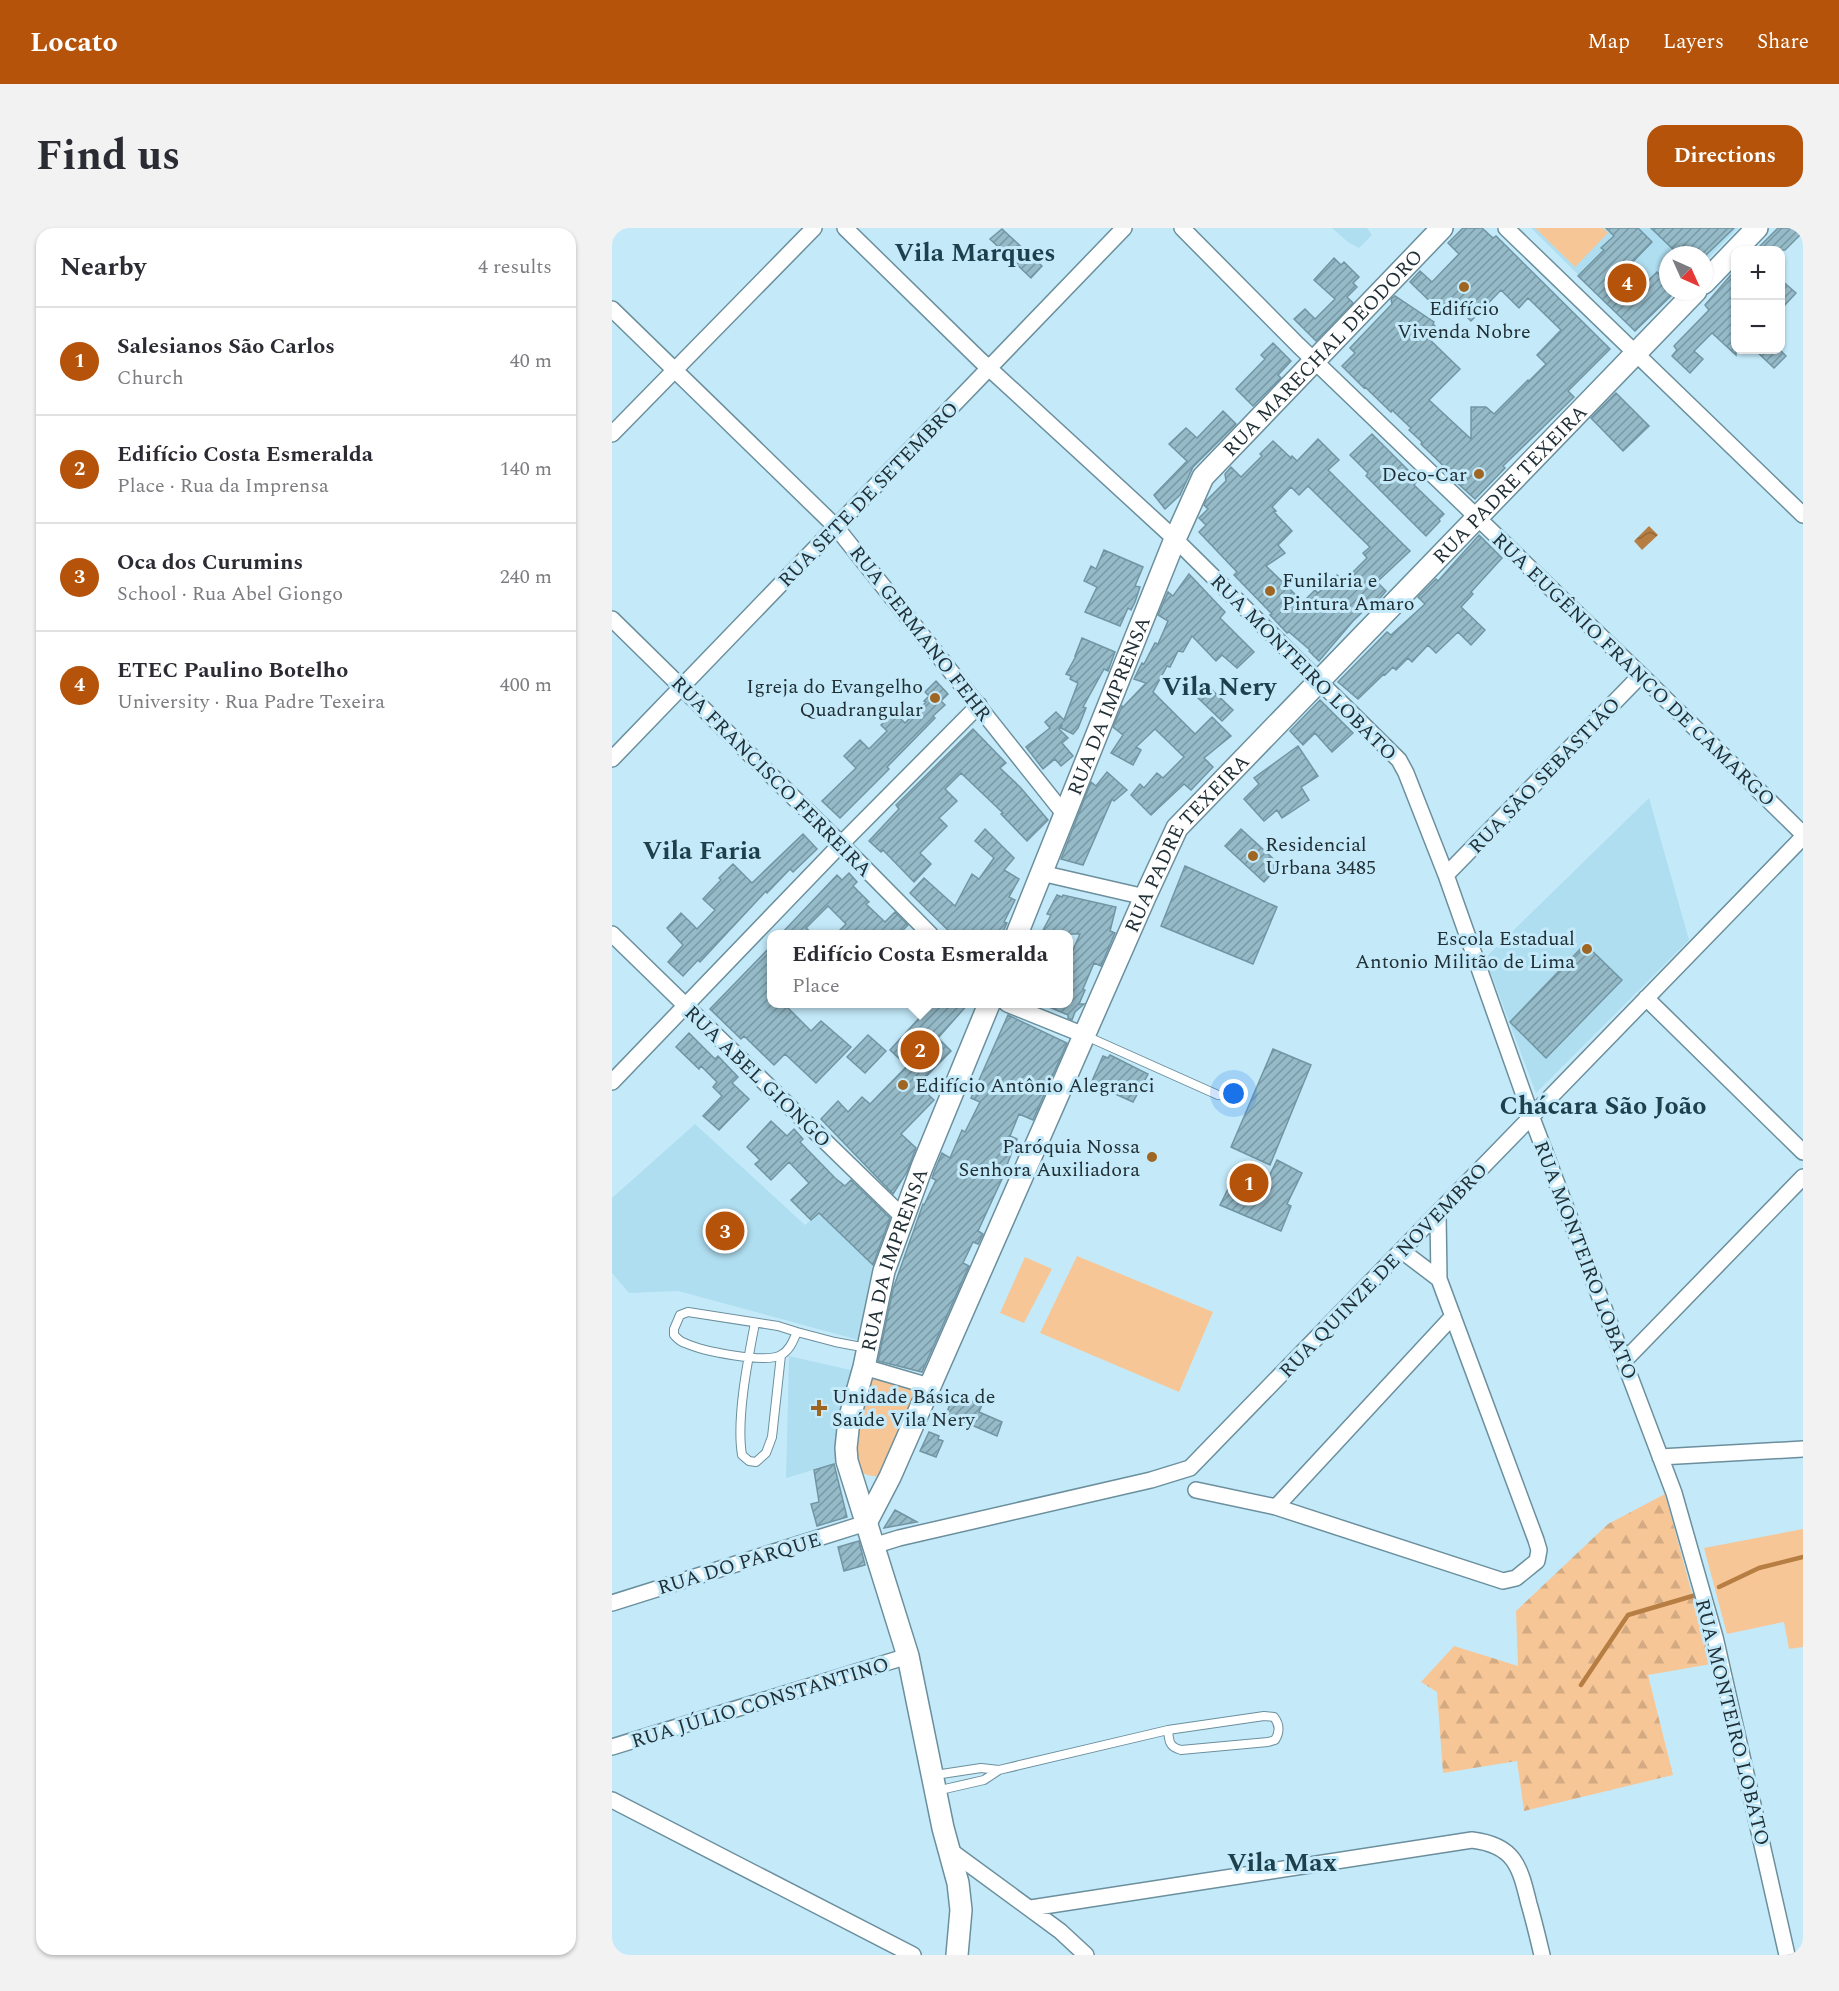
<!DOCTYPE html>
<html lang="en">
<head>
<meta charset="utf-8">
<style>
  body { margin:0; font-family:Spectral,serif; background:#f2f2f3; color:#2b2b33 }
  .controls { position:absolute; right:18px; top:18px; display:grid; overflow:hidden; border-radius:12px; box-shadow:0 2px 4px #0004 }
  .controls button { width:54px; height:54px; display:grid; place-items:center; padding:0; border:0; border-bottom:2px solid #e1e1e2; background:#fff; color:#2b2b33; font:30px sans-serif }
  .compass { position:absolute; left:1047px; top:18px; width:54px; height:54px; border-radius:50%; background:#fff; box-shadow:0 2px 4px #0004; rotate:135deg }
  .you { position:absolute; left:622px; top:866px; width:21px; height:21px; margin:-15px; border:4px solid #fff; border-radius:50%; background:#1a73e8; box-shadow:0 0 0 9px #1a73e833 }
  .badge { display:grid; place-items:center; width:39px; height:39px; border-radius:50%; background:#b45309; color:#fff; font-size:20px; font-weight:700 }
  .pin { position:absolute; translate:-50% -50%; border:3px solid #fff; box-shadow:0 2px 6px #0006 }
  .popup { position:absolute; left:155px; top:702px; width:306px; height:78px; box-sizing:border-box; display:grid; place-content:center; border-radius:12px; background:#fff; filter:drop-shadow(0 2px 4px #0005); font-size:20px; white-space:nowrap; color:#7c7c81 }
  .popup b { font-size:22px; color:#2b2b33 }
  .popup::after { content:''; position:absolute; left:50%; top:100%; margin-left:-12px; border:12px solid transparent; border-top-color:#fff }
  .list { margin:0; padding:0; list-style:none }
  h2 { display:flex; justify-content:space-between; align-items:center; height:78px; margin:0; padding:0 24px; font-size:26px }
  h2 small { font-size:20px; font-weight:400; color:#7c7c81 }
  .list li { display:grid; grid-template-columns:39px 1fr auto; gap:18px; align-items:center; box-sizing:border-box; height:108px; padding:0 24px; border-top:2px solid #e1e1e2 }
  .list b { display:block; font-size:22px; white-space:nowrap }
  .list p { margin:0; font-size:20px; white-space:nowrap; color:#7c7c81 }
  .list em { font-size:20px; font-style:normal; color:#7c7c81 }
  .map { position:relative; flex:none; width:1191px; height:1727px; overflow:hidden; border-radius:18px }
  header { display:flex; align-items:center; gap:36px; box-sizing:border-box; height:84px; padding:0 30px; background:#b45309; color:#fff }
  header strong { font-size:28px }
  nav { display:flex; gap:33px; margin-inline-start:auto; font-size:21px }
  .intro { display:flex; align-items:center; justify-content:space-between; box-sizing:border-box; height:144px; padding:0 36px }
  h1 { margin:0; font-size:42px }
  .button { padding:15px 27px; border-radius:18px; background:#b45309; color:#fff; font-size:21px; font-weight:700 }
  main { display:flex; gap:36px; padding:0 36px }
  aside { flex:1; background:#fff; border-radius:18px; box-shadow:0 2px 4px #0004 }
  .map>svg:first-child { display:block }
</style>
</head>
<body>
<header>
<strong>Locato</strong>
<nav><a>Map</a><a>Layers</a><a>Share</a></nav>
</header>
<div class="intro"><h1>Find us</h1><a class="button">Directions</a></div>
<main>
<aside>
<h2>Nearby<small>4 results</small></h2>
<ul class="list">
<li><span class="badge">1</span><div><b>Salesianos São Carlos</b><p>Church</p></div><em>40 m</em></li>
<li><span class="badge">2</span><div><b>Edifício Costa Esmeralda</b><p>Place · Rua da Imprensa</p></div><em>140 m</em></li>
<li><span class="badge">3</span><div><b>Oca dos Curumins</b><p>School · Rua Abel Giongo</p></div><em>240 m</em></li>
<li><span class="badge">4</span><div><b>ETEC Paulino Botelho</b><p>University · Rua Padre Texeira</p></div><em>400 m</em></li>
</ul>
</aside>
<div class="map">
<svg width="1191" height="1727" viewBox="0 0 1191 1727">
  <defs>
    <pattern id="forest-firs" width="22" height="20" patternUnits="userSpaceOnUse" patternTransform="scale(1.5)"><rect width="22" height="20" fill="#f7c696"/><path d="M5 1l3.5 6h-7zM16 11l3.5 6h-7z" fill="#d3aa82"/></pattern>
    <pattern id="water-waves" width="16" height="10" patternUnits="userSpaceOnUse" patternTransform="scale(1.5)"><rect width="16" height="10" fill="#b67e43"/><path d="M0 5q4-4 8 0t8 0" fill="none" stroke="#946839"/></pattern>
    <pattern id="building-hatch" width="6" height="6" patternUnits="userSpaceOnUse" patternTransform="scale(1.5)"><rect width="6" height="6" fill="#95bbc9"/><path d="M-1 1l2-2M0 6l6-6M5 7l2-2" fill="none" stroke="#7998a4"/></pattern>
  </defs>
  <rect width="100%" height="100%" fill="#c4eafa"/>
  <path fill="#afdef0" d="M720,0H755L760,7L747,20L737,15Z
    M919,0H1126L1092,35V27H1056V63H1064L1023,103Z
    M1037,570L1077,712L924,865L873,730Z
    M83,896L193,997L207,985L261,1037L256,1063L250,1113L66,1063L17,1065L0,1045V970Z
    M177,1128L243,1143L232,1233L174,1250Z"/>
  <path fill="url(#forest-firs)" d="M1053,1266L1099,1436L1036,1447L1061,1547L912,1583L905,1533L831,1545L825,1464L809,1454L842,1418L906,1438L904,1383L996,1296Z"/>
  <path fill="#f7c696" d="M923,0H991L996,5L963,39Z
    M465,1028L601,1084L567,1164L428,1105Z
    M413,1029L440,1041L412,1095L388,1085Z
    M255,1144L303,1161L306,1169L271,1247C262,1250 253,1247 245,1242L240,1196Z
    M1191,1301V1419L1177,1421L1172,1394L1115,1406L1092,1320Z"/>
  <path fill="url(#water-waves)" d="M1037,298L1046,307L1030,322L1022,313Z"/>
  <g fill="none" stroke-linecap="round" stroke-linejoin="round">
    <path stroke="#b67e43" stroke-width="4.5" d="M1107,1359L1147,1340L1191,1329
      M969,1457L1016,1387L1084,1367"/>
  </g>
  <path fill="url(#building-hatch)" stroke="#7195a3" stroke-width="1.5" fill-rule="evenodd" d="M851,0H870L881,10L884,8L998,121L956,163L962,169L891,238L893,240L863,271L842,252L844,250L809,216L810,214L797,202L799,200L780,182L779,184L753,159L752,160L730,138L743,125L738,120L780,76L779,71L783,68L822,94L821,96L823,98L813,107L848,141L817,172L859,211V179H874L882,186L916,152L917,153L934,136L925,127L949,102L916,70L907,80L889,62L859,93L841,75L831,86L798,54L808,43L820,54L847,26L836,15Z
    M994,0H1026L1040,14L1009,46L1026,63L1045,44L1048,47L1056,38V63H1064L1023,103L966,48L992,22L989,20L1002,8Z
    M1039,0H1122L1094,27H1067Z
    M1166,0H1191V4L1173,22H1144Z
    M390,1L430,38L419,50L378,11Z
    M722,30L729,37L732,34L747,49L741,55L745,59L735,69L741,75L704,113L682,91L693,81L703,91L723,71L702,52Z
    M1124,41V127L1100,105L1082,123L1091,131L1078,145L1060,128L1065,122L1062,118L1097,82L1093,77Z
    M1168,51L1184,65L1168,82Z
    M661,115L679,133L666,147L669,150L641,178L624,161L653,131L649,127Z
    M1143,122H1168L1174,128L1162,140Z
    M1004,165L1037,198L1011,223L979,190Z
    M611,183L624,196L581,239L568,267L553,281L542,267L575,233L557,216L574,200L585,210Z
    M760,206L806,252L802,257L832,286L827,291L828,293L814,308L754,248L756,245L738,227Z
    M706,211L727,232L716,242L798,323L765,354L774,363L764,375L762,373L741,393L707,433L697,423L698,422L677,404L675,405L658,387L660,386L622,347L625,344L587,304L594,297L587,290L596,281L592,277L594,273L614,253L613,246L619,239L629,249L650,228L648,226L661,213L679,230L680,228L685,233ZM696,258L758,319L751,325L755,330L732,353L725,347L706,365L703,362L691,374L654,338L673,325L666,317L680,303L662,284L664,283L660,279L679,259L687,267Z
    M867,307L890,330L859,364L861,366L849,379L873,402L859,417L846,404L824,425L816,417L800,434L796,430L784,442L781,439L773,447L772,446L746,471L726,454L775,404L779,407L813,376L806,369L824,351L826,353Z
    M492,322L531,339L523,358L528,359L523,374L519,382L516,380L508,398L473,384L485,359L472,353L479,338L484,341Z
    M577,346L613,384L608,390L642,424L625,440L610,427L604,433L580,408L571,424L566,423L558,439L555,438L541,464L583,506L600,489L619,508L592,530L601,539L579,562L572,556L539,587L519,567L528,556L532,560L545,545L551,550L572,529L543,501L524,519L529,522L521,537L499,525L511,507L501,499L510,478L511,479L534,455L522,451L530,435L532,436L543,415L546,416L556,393L546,387L556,364L561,368Z
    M470,410L503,424L496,443L492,441L471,479L474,480L466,500L461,506L449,500L450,496L447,501L456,510L450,515L461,528L449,538L443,531L431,541L414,519L438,500L433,494L444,484L452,492L466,455L458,451L459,448L454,446L464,428H463Z
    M324,453L336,466L329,473L333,477L321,488L323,490L275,539L277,541L228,590L210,573L244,540L232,528L248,512L257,521L275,503L269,497L282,484L293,495L314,474L312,473L317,468L313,464Z
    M597,459L621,482L610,493L586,470Z
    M708,472L741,505L720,524L703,505L691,517L678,503Z
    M361,501L394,535L388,540L408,559L436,592L415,613L389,586L391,585L349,545L333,561L345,573L327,590L335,598L308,625L319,636L302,654L271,622L269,624L257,613L287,581L284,577Z
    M686,518L706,548L689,559L697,572L670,590L665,582L652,593L632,571L647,556L642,550Z
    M495,544L515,562L502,573L500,571L471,637L449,631L479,554L484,558Z
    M373,601L402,630L392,642L407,651L397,669L403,672L392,694L395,695L390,706H340L298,665L312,650L343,678L360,646L367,651L382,630L363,613Z
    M629,601L668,637L652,654L613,618Z
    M191,606L205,621L181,644L178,641L155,665L154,663L88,734L86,732L71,748L56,734L71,717L55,700L69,685L85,701L103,682L91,671L109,652L107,650L121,636L140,655Z
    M573,638L665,679L641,736L549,698Z
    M237,645L245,654L241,658L257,674L254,676L273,694L283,684L296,697L287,706H224L234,696L216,678L194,700L201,706H169L225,647L230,652Z
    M445,667L450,669L451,667L504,679L498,703L503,705L489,738L482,735L471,761L473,762L467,776H472L463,784L460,792L456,790V787L430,776H456V733L468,706H429L439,687L435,686Z
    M973,716L1010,752L934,830L898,794Z
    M159,718V776H172L199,803L209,793L239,819L204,855L173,826L162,837L132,808L129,811L98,781Z
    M299,776H356L326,810L339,823L306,857L322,872L289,906L304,920L295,944L281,966L209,891L226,873L236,884L250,869L258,876L295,838L278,822L310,787Z
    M396,787L455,815L421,892L407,886L398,908L405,911L395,937L396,938L366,1003L371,1006L366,1016L361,1014L351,1035L357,1038L310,1144L266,1133L281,1061L311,976L312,977L324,952L320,950L322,944L330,925L338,930L350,902L353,904L368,874L359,870Z
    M77,805L103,831L106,828L126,849L120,855L137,871L107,902L91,888L110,868L101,859L105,854L89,838L87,841L64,819Z
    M256,807L274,823L253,845L235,829Z
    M661,821L699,837L658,937L619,919Z
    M498,827L536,846L521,874L479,855L491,828L496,830Z
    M159,893L175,908L182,901L191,911L188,914L223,950L233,958L239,952L278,990L261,1037L207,985L199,992L179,972L197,955L177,934L159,952L143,936L148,932L135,919Z
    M665,932L690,945L675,976L679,978L669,1003L608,977L620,953L649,965Z
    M342,1167L370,1177L367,1184L390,1194L385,1208L334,1186Z
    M317,1204L327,1208L326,1211L331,1213L324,1229L308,1223Z
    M222,1236L235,1289L205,1298L199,1276L207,1274L202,1242Z
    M283,1282L305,1294L272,1300Z
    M247,1313L253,1337L232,1343L226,1319Z"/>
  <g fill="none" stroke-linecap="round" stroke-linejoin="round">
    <defs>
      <path id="service" d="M474,808L606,867
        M143,1095C136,1131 124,1191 130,1227L137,1233L144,1234L154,1225L160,1209L169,1127
        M185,1104L166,1098L76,1084L68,1087L62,1101V1107C65,1110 68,1114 73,1115C90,1123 153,1136 169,1127C178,1122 181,1113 185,1104L223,1114L255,1120
        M323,1547L369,1540L387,1542
        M324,1563L372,1552L387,1542L556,1502L652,1488L662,1489C668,1497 668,1504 663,1512L656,1514L569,1522C557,1519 557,1513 556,1502"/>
      <path id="minor" d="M233,0L368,132L563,311L787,532L794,545L834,647L920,890L1062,1265L1103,1409L1175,1727
        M570,0L686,117L1029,447L1191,606
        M894,0L1191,287
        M0,81L224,299L453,587
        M0,206L202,0
        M0,391L229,616L318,706
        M0,531L512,0
        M429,645L533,669
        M834,647L1029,447
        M0,706L292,990
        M1034,770L1191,924
        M395,776L472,807
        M0,854L229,616L367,477
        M790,1023L827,1051
        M1012,1133L1191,949
        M252,1139L317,1158
        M1048,1229L1191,1221
        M584,1262L664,1279L891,1353L904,1350L925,1333L927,1322L924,1312L827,1051L826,986
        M664,1279L841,1088
        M261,1318L287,1310L539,1252L578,1240C783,1030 986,819 1191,609
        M0,1375L254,1295
        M0,1519L296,1428
        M0,1572L301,1727
        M339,1623L448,1703L474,1727
        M419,1680L860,1612C903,1617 908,1639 917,1676C922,1693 926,1710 930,1727"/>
      <g id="secondary">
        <path d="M1092,55L1145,0"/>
        <path id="s1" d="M405,706L563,311L591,249L830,0"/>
        <path id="s2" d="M254,1295L278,1249L533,669L565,600L1084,63"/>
        <path id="s3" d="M345,1727L349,1682L346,1655L331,1600L296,1428L235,1233L234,1220L237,1192L252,1139L272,1043L310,939L377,776"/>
      </g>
    </defs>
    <use href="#service" stroke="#6b8f9d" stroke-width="10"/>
    <use href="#minor" stroke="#6b8f9d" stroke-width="18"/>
    <use href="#secondary" stroke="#6b8f9d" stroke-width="24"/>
    <use href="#service" stroke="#fff" stroke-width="8"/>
    <use href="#minor" stroke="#fff" stroke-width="15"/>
    <use href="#secondary" stroke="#fff" stroke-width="21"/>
  </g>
  <g fill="#9e6523" stroke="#c4eafa" stroke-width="2">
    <circle cx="852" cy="59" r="6"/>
    <circle cx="867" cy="246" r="6"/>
    <circle cx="658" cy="363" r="6"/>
    <circle cx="323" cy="470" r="6"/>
    <circle cx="641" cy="628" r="6"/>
    <circle cx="975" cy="721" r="6"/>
    <circle cx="291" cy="857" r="6"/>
    <circle cx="540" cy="929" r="6"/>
    <path d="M204 1171h6v6h6v6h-6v6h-6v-6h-6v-6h6z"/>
  </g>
  <g text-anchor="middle" stroke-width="6" stroke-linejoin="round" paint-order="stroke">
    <g font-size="20" fill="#213036" stroke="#c4eafa" text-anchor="end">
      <text x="852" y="87" text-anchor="middle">Edifício<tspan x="852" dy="23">Vivenda Nobre</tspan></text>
      <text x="855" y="253">Deco-Car</text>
      <text x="670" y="359" text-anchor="start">Funilaria e<tspan x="670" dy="23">Pintura Amaro</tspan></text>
      <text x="311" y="465">Igreja do Evangelho<tspan x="311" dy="23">Quadrangular</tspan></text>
      <text x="653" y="623" text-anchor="start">Residencial<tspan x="653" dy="23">Urbana 3485</tspan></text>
      <text x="963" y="717">Escola Estadual<tspan x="963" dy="23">Antonio Militão de Lima</tspan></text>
      <text x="303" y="864" text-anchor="start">Edifício Antônio Alegranci</text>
      <text x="528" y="925">Paróquia Nossa<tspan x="528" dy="23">Senhora Auxiliadora</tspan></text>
      <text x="220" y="1175" text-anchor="start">Unidade Básica de<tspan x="220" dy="23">Saúde Vila Nery</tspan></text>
    </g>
    <g font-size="20" fill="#213036" stroke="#c4eafa">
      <text dy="7" stroke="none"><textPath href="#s1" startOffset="666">RUA MARECHAL DEODORO</textPath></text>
      <text dy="7" stroke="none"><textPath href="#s2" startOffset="1240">RUA PADRE TEXEIRA</textPath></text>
      <text transform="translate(256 266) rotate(-46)" y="7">RUA SETE DE SETEMBRO</text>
      <text transform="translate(309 405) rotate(52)" y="7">RUA GERMANO FEHR</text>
      <text transform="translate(692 439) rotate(45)" y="7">RUA MONTEIRO LOBATO</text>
      <text transform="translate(1022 441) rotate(44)" y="7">RUA EUGÊNIO FRANCO DE CAMARGO</text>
      <text dy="7" stroke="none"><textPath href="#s1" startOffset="246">RUA DA IMPRENSA</textPath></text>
      <text transform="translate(932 547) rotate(-46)" y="7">RUA SÃO SEBASTIÃO</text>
      <text transform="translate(160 548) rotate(45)" y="7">RUA FRANCISCO FERREIRA</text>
      <text dy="7" stroke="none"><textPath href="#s2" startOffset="754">RUA PADRE TEXEIRA</textPath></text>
      <text transform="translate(146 848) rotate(44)" y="7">RUA ABEL GIONGO</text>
      <text dy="7" stroke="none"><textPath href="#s3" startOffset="717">RUA DA IMPRENSA</textPath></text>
      <text transform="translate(974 1032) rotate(69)" y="7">RUA MONTEIRO LOBATO</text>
      <text transform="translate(771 1042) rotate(-46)" y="7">RUA QUINZE DE NOVEMBRO</text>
      <text transform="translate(127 1335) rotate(-17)" y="7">RUA DO PARQUE</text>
      <text transform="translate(148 1474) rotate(-17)" y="7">RUA JÚLIO CONSTANTINO</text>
      <text transform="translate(1121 1494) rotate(76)" y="7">RUA MONTEIRO LOBATO</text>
    </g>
    <g font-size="26" font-weight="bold" fill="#1e404c" stroke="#c4eafa">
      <text x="363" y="33">Vila Marques</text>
      <text x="607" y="467">Vila Nery</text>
      <text x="90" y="631">Vila Faria</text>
      <text x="991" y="886">Chácara São João</text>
      <text x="670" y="1643">Vila Max</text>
    </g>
  </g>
</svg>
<div class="controls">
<button>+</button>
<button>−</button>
</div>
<svg class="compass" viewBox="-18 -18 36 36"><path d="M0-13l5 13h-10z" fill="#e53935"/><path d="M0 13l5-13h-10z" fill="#7c7c81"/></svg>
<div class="you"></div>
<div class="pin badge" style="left:637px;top:955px">1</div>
<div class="pin badge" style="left:308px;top:822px">2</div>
<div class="popup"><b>Edifício Costa Esmeralda</b>Place</div>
<div class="pin badge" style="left:113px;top:1003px">3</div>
<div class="pin badge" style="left:1015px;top:55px">4</div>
</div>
</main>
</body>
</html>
